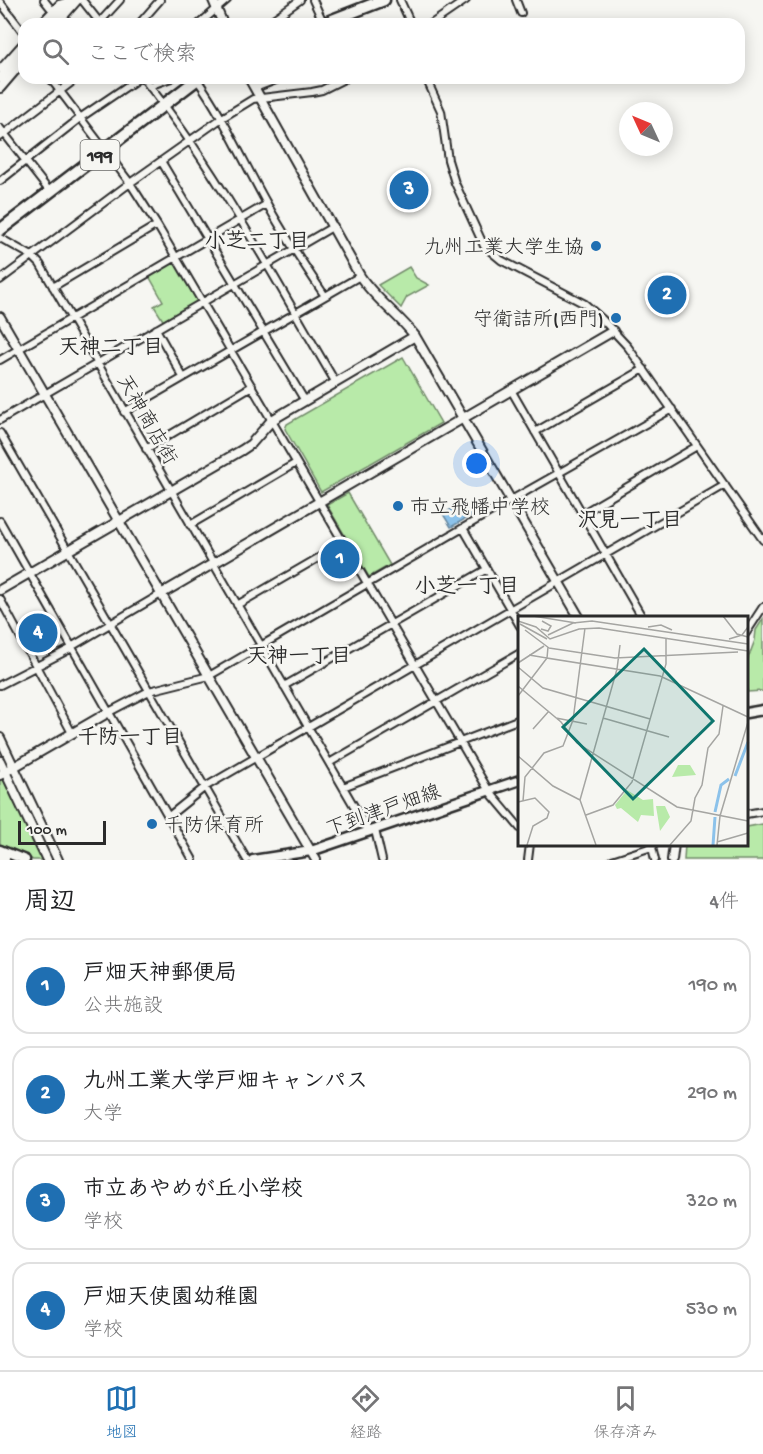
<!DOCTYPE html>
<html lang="ja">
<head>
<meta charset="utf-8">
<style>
  body { margin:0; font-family:"Gochi Hand","Klee One",sans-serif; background:#f6f6f6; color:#202124 }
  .compass { position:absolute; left:619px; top:102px; width:54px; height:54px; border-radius:50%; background:#fff; box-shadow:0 3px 15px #0003; rotate:314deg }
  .scale { position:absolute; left:18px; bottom:15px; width:88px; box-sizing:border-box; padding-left:6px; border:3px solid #2b2b2b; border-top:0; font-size:16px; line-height:21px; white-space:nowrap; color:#2b2b2b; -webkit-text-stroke:4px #f6f6f2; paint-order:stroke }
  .you { position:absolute; left:477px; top:464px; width:21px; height:21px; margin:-15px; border:4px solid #fff; border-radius:50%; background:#1a73e8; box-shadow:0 0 0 9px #1a73e833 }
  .badge { display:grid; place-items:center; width:39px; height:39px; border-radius:50%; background:#1f6fb2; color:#fff; font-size:20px; font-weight:700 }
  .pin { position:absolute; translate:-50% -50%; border:3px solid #fff; box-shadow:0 2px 6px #0006 }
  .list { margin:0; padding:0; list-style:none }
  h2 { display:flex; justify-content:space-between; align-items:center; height:78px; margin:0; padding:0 24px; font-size:26px }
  h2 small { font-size:20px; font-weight:400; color:#757577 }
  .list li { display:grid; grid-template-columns:39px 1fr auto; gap:18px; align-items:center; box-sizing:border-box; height:96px; margin:0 12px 12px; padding:0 12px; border:2px solid #e0e0e0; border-radius:18px }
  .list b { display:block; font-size:22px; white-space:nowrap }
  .list p { margin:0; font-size:20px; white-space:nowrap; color:#757577 }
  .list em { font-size:20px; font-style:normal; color:#757577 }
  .icon { flex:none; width:33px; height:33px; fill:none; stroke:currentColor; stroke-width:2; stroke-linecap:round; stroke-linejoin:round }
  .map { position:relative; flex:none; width:763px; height:860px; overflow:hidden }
  .search { position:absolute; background:#fff; box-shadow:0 3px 15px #0003; left:18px; right:18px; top:18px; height:66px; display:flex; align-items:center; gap:15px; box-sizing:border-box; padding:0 21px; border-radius:18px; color:#757577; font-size:22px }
  .sheet { height:510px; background:#fff }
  nav { display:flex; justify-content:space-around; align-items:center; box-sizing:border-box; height:84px; border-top:2px solid #e0e0e0; background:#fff; font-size:16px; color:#757577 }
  nav a { display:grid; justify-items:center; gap:3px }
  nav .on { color:#1f6fb2 }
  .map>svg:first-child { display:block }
</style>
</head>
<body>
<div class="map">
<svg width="763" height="860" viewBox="0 0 763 860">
  <rect width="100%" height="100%" fill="#f6f6f2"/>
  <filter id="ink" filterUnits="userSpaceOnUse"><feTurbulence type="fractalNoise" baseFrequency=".0167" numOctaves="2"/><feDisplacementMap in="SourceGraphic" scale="12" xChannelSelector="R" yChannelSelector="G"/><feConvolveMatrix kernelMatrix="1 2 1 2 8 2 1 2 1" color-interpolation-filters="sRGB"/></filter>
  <g filter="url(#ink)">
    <path fill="#b8eaa9" stroke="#728a6a" stroke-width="1.5" d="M175,262L198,301L164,322L154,306L163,301L149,276Z
      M409,267L416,278L429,285L407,297L401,308L378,285Z
      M403,357L441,423L321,492L285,429L287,424Z
      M348,493L390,565L369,577L327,505Z
      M763,619V691L747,692V661L755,640L756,630Z
      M10,773L50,860H33L0,844V779Z
      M763,824V860H684L685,844H746L747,827Z"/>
    <path fill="#8cc2ea" stroke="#65869e" stroke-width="1.5" d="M464,502L472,515L451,527L443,514Z"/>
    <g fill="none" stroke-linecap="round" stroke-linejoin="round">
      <defs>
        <path id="minor" d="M44,0L52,10
          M82,0L101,24
          M313,0L324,24
          M400,0L411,24
          M516,0L521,13
          M0,2L24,33
          M99,23L120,0
          M40,24L59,4L67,2
          M139,24L160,0
          M199,24L227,0
          M266,24L300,0
          M431,24L466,0
          M0,69L24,42
          M50,78L130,183L157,225L489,791L520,828
          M143,78C218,171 275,280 336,383
          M196,78C224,117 243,161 266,202C284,235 304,265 325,296
          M426,78L441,111L448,160L455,183L484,246L501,260L585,304L602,319L628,347L763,540
          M149,86L171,78
          M255,88L281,78
          M0,128L50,192
          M0,137L77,78
          M161,161L305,401
          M0,181L80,118L139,78
          M0,238L32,256L40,264L369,832
          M0,280L130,183L222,118L253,99L312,92L322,90L346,78
          M53,287L157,225
          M156,329L183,377
          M0,360L267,204
          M511,390L642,617
          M124,412L360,276
          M0,420L334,226
          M535,432L644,369
          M0,433L247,860
          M146,449L252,386
          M583,513L697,446
          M0,521L193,860
          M190,525L296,463
          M463,528L520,626
          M0,599L72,733
          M237,605L344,543
          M746,633L763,607
          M71,647L161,594
          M0,685L72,648
          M284,686L487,569
          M109,712L149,691L209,676L511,500L672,409
          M329,763L520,653
          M343,787L520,719
          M746,814L763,811
          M169,816L205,787L725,485
          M375,830L382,860
          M652,847L655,860
          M528,860L530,844
          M612,860L652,847L655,844"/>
        <path id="tertiary" d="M213,0L223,24
          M48,24L69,0
          M56,24L77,0
          M0,78L24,51
          M249,78L360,276C375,299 398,314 415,336L579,617
          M0,88L24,60
          M0,317L316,860
          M0,590L242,450L251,444L272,420L415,336
          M161,594L613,331
          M0,738L58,860
          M0,761L47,860
          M0,775L109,712
          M672,860L674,844"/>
        <path id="secondary" d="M746,713L763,710
          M0,850L25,860
          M0,858L5,860
          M253,860L311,851L520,780"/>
        <path id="trunk" d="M322,24L384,0
          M0,230L199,78"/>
      </defs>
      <use href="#minor" stroke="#2b2b2b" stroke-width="10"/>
      <use href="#tertiary" stroke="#2b2b2b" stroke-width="12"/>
      <use href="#secondary" stroke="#2b2b2b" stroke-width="13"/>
      <use href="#trunk" stroke="#2b2b2b" stroke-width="15"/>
      <use href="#minor" stroke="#f6f6f2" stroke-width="6"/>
      <use href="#tertiary" stroke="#f6f6f2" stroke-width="8"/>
      <use href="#secondary" stroke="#f6f6f2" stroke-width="8"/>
      <use href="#trunk" stroke="#f6f6f2" stroke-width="10"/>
    </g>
  </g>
  <g fill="#1f6fb2" stroke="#f6f6f2" stroke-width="2">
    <circle cx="596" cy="246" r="6"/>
    <circle cx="616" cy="318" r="6"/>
    <circle cx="398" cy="506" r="6"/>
    <circle cx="152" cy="824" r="6"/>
  </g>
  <g text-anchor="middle" stroke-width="5" stroke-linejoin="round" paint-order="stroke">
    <rect fill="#f6f6f2" stroke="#686867" stroke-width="1.5" x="80.5" y="140" width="39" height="30" rx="4.5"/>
    <g font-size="18" font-weight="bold" fill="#2b2b2b">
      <text x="100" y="161">199</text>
    </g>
    <g font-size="20" fill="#2b2b2b" stroke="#f6f6f2" text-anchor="end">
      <text x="584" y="253">九州工業大学生協</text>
      <text x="604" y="325">守衛詰所(西門)</text>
      <text x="410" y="513" text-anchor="start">市立飛幡中学校</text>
      <text x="164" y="831" text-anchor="start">千防保育所</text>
    </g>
    <g font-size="20" fill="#2b2b2b" stroke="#f6f6f2">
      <text transform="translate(148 419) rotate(60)" y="7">天神商店街</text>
      <text transform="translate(383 809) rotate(-19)" y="7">下到津戸畑線</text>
    </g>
    <g font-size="21" font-weight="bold" fill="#2b2b2b" stroke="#f6f6f2">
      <text x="257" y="247">小芝二丁目</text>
      <text x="111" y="353">天神二丁目</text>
      <text x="630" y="526">沢見一丁目</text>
      <text x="467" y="592">小芝一丁目</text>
      <text x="299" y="662">天神一丁目</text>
      <text x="130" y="743">千防一丁目</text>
    </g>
  </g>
  <g transform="translate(518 616)">
    <rect width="230" height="230" fill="#f6f6f2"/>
    <path d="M160,149H172L178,159L154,161ZM109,174L125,184L135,183L136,200L123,199L120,206L103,192L99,193L97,189ZM138,190H147L152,201L142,215Z" fill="#b8eaa9"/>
    <path fill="none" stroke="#8cc2ea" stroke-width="3" d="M217,160L230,126M197,196L203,169L211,163M195,229L197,201"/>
    <path fill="none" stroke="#a5a5a2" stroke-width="1.5" d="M15,0L58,7M205,0L219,18L230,21M0,5L18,11L32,23L61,13L81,12L230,35M2,8L29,23M130,11L143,9L154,14M23,13L30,15L33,10L24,5M7,14L31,32M30,19L55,7L74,5L230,28M211,23L224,19L230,11M30,31L29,42L142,60L230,101M31,32L97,42L220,36M0,47L26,30M0,51L25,72L132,103M0,70L43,106L59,127L159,191L230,205M0,80L29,42L11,39M38,102L69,108M85,102L151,121M15,113L31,95M0,140L35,170L62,184M5,185L7,161L26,137L45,130L55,104L67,12M0,186L17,182L31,196L29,202L15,210L9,229M68,199L95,189L114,166L148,48V22M199,226L230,217M78,229L62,184L99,53L102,29M152,229L173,205L177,182L184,169L190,132L201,118L205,90M199,229L202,200L230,106"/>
    <path fill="#0f766e" fill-opacity="0.15" stroke="#0f766e" stroke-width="3" d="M126,33L195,105L115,183L45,111Z"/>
    <rect width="230" height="230" fill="none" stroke="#2b2b2b" stroke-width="3"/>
  </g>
</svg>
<svg class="compass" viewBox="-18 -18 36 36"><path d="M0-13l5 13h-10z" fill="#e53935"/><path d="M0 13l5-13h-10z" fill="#757577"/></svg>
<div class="scale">100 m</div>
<div class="you"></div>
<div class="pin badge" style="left:340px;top:559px">1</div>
<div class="pin badge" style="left:667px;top:295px">2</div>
<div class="pin badge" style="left:409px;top:190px">3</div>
<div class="pin badge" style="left:38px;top:633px">4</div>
<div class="search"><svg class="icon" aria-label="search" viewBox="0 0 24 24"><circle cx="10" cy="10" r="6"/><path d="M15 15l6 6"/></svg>ここで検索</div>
</div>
<section class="sheet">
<h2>周辺<small>4件</small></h2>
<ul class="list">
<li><span class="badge">1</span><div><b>戸畑天神郵便局</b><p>公共施設</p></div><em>190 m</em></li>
<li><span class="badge">2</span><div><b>九州工業大学戸畑キャンパス</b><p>大学</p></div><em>290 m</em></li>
<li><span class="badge">3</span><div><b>市立あやめが丘小学校</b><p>学校</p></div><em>320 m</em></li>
<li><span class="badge">4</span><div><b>戸畑天使園幼稚園</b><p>学校</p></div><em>530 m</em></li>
</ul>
</section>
<nav>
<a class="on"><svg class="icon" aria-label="map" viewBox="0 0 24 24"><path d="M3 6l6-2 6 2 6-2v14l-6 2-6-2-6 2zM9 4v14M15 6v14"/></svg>地図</a>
<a><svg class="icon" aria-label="directions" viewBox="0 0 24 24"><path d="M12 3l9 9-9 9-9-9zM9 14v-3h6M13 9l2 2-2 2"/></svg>経路</a>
<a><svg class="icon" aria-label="saved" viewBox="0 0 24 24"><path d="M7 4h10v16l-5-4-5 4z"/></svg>保存済み</a>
</nav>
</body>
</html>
